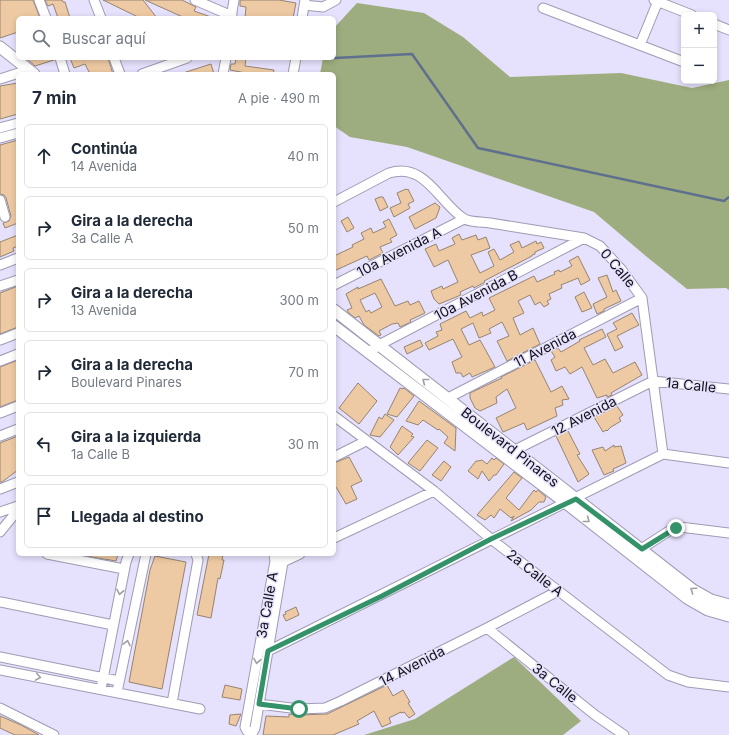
<!DOCTYPE html>
<html lang="es">
<head>
<meta charset="utf-8">
<style>
  body { margin:0; font-family:Inter,sans-serif; background:#f6f6f7; color:#1f2937 }
  .controls { position:absolute; right:12px; top:12px; display:grid; overflow:hidden; border-radius:6px; box-shadow:0 2px 6px #0003 }
  .controls button { width:36px; height:36px; display:grid; place-items:center; padding:0; border:0; border-bottom:1px solid #e0e1e3; background:#fff; color:#1f2937; font:20px sans-serif }
  .stop { position:absolute; width:12px; height:12px; margin:-9px; border:3px solid #34926a; border-radius:50%; background:#fff }
  .stop.end { background:#34926a; border-color:#fff; box-shadow:0 1px 4px #0008 }
  .list { margin:0; padding:0; list-style:none }
  h2 { display:flex; justify-content:space-between; align-items:center; height:52px; margin:0; padding:0 16px; font-size:17px }
  h2 small { font-size:13px; font-weight:400; color:#747a83 }
  .list li { display:grid; grid-template-columns:26px 1fr auto; gap:12px; align-items:center; box-sizing:border-box; height:64px; margin:0 8px 8px; padding:0 8px; border:1px solid #e0e1e3; border-radius:6px }
  .list b { display:block; font-size:15px; white-space:nowrap }
  .list p { margin:0; font-size:13px; white-space:nowrap; color:#747a83 }
  .list em { font-size:13px; font-style:normal; color:#747a83 }
  .icon { flex:none; width:22px; height:22px; fill:none; stroke:currentColor; stroke-width:2; stroke-linecap:round; stroke-linejoin:round }
  .map { position:relative; flex:none; width:729px; height:735px; overflow:hidden }
  .search { position:absolute; background:#fff; box-shadow:0 2px 6px #0003; left:16px; top:16px; width:320px; height:44px; display:flex; align-items:center; gap:10px; box-sizing:border-box; padding:0 14px; border-radius:6px; color:#747a83; font-size:15px }
  .panel { position:absolute; background:#fff; box-shadow:0 2px 6px #0003; left:16px; top:72px; width:320px; height:484px; border-radius:6px }
  .map>svg:first-child { display:block }
</style>
</head>
<body>
<div class="map">
<svg width="729" height="735" viewBox="0 0 729 735">
  <rect width="100%" height="100%" fill="#e6e1fc"/>
  <path fill="#9ead7f" d="M357,3L424,13L463,37L510,77L621,73L692,88L729,80V290L726,288L687,289L647,257L594,212L407,147L350,137L334,126V74H320L323,58H334V28Z
    M514,657L581,721L563,735H364L415,719Z"/>
  <g fill="none" stroke-linecap="round" stroke-linejoin="round">
    <path stroke="#5f708f" stroke-width="2.5" d="M335,58L412,54L478,148L724,201L729,197"/>
  </g>
  <path fill="#edcaa3" stroke="#968470" fill-rule="evenodd" d="M0,0H33L40,18H18V32L0,38Z
    M45,0H62L63,2H65L70,18H58L53,4L48,6Z
    M103,0H143L157,18H140Z
    M145,0H182L196,7L194,11L211,17L210,18H185Z
    M240,0H279L296,3L293,18H245L246,7L240,6Z
    M26,58H54V60L35,66Z
    M70,58H108L113,74H90L85,64L74,68Z
    M236,58H246L245,66L274,70L273,74H251L230,70L231,64H235Z
    M211,64L214,74H183V73Z
    M18,83V114L0,119V86Z
    M18,140V223L5,228L3,223L9,221L11,216L6,198L4,195L0,194V145Z
    M406,189L407,190L408,189L414,201L408,204L410,208L394,217L390,208L401,203L397,193Z
    M380,197H383L388,207L380,211L375,199Z
    M435,203L440,207L436,218L415,229L409,217Z
    M348,217L354,228L347,232L341,221Z
    M389,219L397,235L390,239L392,242L380,247L383,253L369,260L367,256L334,271V256L353,247L352,245L364,239L361,233L371,228L373,233L386,227L383,222Z
    M459,234L462,240L476,235L478,240L486,237L490,248L471,255L480,273L494,266L488,252L494,249L500,260L514,252L510,245L519,241L522,248L536,241L537,244L541,242L544,248L535,252V254L532,255V256L484,281L485,282L474,288L473,286L460,292L461,295L439,304L434,299L431,291L442,286L443,289L458,282L448,260L434,267L425,249L436,244L439,251L455,244L452,238Z
    M18,235V246L13,248L14,251L0,257V242Z
    M578,256L590,280L581,285L578,278L561,285L562,288L549,294L551,299L547,301L549,304L544,307L540,302L535,305L530,295L518,301L524,313L513,318L520,335L533,328L540,344L507,361L497,341L509,336L502,322L489,329L491,333L479,338L473,323L461,329L469,345L480,340L495,367L472,377L470,373L463,377L461,373H456L452,362L462,357L453,339L429,350L425,343L438,336L436,332L442,330L440,324L466,311L470,318L482,312L483,316L495,310L489,298L534,276L537,282L555,274L554,272L559,270L560,272L572,266L569,261Z
    M607,275L613,292L616,290L621,301L604,309V311L597,314L593,304L607,297L598,278Z
    M381,279L395,306L408,301L410,305L419,301L425,313L410,320L411,322L400,327L398,323L392,324L379,331L381,335L379,336L364,325L359,316L355,318L349,313L347,310L352,308L346,294L358,287V289ZM375,293L382,307L371,313L369,310L366,312L360,300Z
    M18,286V327L0,334V293Z
    M584,292L592,308L582,312L575,297Z
    M632,313L639,325L617,336L623,347L615,351L607,334L617,329L613,323Z
    M602,329L606,337L584,348L593,365L605,359L613,373L635,362L642,375L611,393L612,395L607,397V395L597,398L582,367L570,374L565,367L556,371L551,360L555,357L551,351L558,348L561,352L580,341L579,340Z
    M420,340L423,346L407,354L404,347Z
    M18,360V400L0,407V367Z
    M535,360L551,392L562,386L569,399L562,400L563,405L555,408L557,416L527,430L524,423L503,432L496,418L516,408L507,389L496,397L497,403L480,411L475,408L470,398V393L502,378L501,377Z
    M358,383L377,401L359,424L339,408Z
    M400,388L403,389L404,388L414,396L397,417L387,414Z
    M419,401L456,428L455,451L444,443L448,437L439,429L438,430L423,420L418,425L406,421Z
    M617,406L623,415L619,418L621,421L611,427L607,431L606,430L603,432L594,417Z
    M385,414L394,420L380,437L370,435L379,417L382,419Z
    M402,426L413,434L411,436L414,437L398,455L390,447Z
    M568,431L580,454L577,455L589,474L578,482L556,436Z
    M18,436V470L2,482H0V443Z
    M427,440L438,448L420,471L408,463Z
    M614,445V447L621,446L626,463L613,469L614,471L604,475L592,450L603,447L605,451Z
    M349,457L362,481L351,486L357,499L346,504L336,487L334,488V463Z
    M492,458L494,460L496,458L504,464L496,475H494L489,481L482,471L478,479L468,471L476,461H478L482,460L487,464Z
    M444,461L451,467L441,481L432,475Z
    M514,472L522,478L506,498L519,510L534,490L536,492L538,490L546,497L544,502H539L531,510L511,521L514,516L511,518L500,509L494,518L491,515L485,520L477,515Z
    M86,554H118L116,561L86,556Z
    M209,554H223L222,560H224L220,579L218,578L211,618L197,615Z
    M155,556L186,562L162,689L129,682L150,570Z
    M296,607L299,615L286,621L283,615L286,614L285,612Z
    M225,685L242,689L240,700L222,697Z
    M387,685L393,696L403,690L410,702L408,703L415,714L409,718L404,712L401,713V712L389,718L391,723L382,727L374,711L357,721L359,724L333,735H263L266,716L289,717V714L299,715L327,714Z
    M241,714L236,726L229,724L230,715Z
    M0,716L21,725L39,735H15L0,728Z"/>
  <g fill="none" stroke-linecap="round" stroke-linejoin="round">
    <defs>
      <path id="minor" d="M39,0L46,18
        M94,0L101,18
        M195,0L232,16
        M654,0L692,15
        M304,5L323,7L336,0
        M543,8L684,62
        M231,18L234,0
        M302,18L305,0
        M714,24L729,30
        M640,45L658,1
        M60,58L65,74
        M114,58L120,74
        M142,74L187,58
        M223,74L226,58
        M293,74L296,58
        M0,79L28,70
        M0,128L18,123
        M0,138L18,133
        M0,200L5,217
        M334,202L389,173C425,162 438,201 463,218C467,222 483,222 490,223C521,228 552,233 584,238L600,246L621,269L642,298L663,454
        M0,265L18,258
        M334,285L464,219
        M0,286L18,280
        M0,340L18,333
        M368,353L379,345L584,238
        M0,361L18,354
        M448,398L642,298
        M0,413L18,406
        M334,416L434,491L491,539L668,675L688,682L729,687
        M0,436L18,429
        M515,450L653,381L729,389
        M663,454L729,463
        M334,457L366,441
        M0,489L18,482
        M0,512L18,506
        M0,532L18,510
        M334,538L434,491
        M641,549L672,529L680,527L729,533
        M47,554L124,569
        M274,554L275,561L245,727L247,731L253,732L255,728L283,562L282,554
        M283,562L300,554
        M1,602L113,625
        M487,628L595,715L624,735
        M268,651L663,454
        M0,657L119,681
        M0,670L200,709
        M101,689L126,562L129,554
        M117,692L146,554
        M172,703L198,560L196,554
        M259,704L299,709L325,708L341,701L487,628L558,591
        M0,708L54,735"/>
      <path id="tertiary" d="M0,47L34,74
        M334,310L693,590L711,600L729,605
        M334,326L566,503L687,598L708,610L729,616"/>
    </defs>
    <use href="#minor" stroke="#a09bb4" stroke-width="11"/>
    <use href="#tertiary" stroke="#a09bb4" stroke-width="13"/>
    <use href="#minor" stroke="#fff" stroke-width="9"/>
    <use href="#tertiary" stroke="#fff" stroke-width="11"/>
  </g>
  <defs><path id="oneway-chevron" d="M-2-3.5L2.5 0L-2 3.5" fill="none" stroke-width="1.6" stroke-linecap="round" stroke-linejoin="round"/></defs>
  <g stroke="#a09fa3">
    <use href="#oneway-chevron" transform="translate(425 381) rotate(-142)"/>
    <use href="#oneway-chevron" transform="translate(587 520) rotate(38)"/>
    <use href="#oneway-chevron" transform="translate(693 590) rotate(-145)"/>
    <use href="#oneway-chevron" transform="translate(120 592) rotate(101)"/>
    <use href="#oneway-chevron" transform="translate(127 643) rotate(-78)"/>
    <use href="#oneway-chevron" transform="translate(257 661) rotate(100)"/>
    <use href="#oneway-chevron" transform="translate(38 677) rotate(10)"/>
  </g>
  <g fill="none" stroke-linecap="round" stroke-linejoin="round">
    <path stroke="#34926a" stroke-width="5" d="M299,709L259,704L268,651L382,596L491,539L576,499L642,549L676,528"/>
  </g>
  <g text-anchor="middle" stroke-width="3" stroke-linejoin="round" paint-order="stroke">
    <g font-size="14" fill="#121019" stroke="#e6e1fc">
      <text transform="translate(399 252) rotate(-27)" y="5">10a Avenida A</text>
      <text transform="translate(618 268) rotate(50)" y="5">0 Calle</text>
      <text transform="translate(476 295) rotate(-28)" y="5">10a Avenida B</text>
      <text transform="translate(545 348) rotate(-27)" y="5">11 Avenida</text>
      <text transform="translate(691 385) rotate(6)" y="5">1a Calle</text>
      <text transform="translate(584 416) rotate(-27)" y="5">12 Avenida</text>
      <text transform="translate(510 447) rotate(38)" y="5">Boulevard Pinares</text>
      <text transform="translate(535 573) rotate(38)" y="5">2a Calle A</text>
      <text transform="translate(267 605) rotate(-80)" y="5">3a Calle A</text>
      <text transform="translate(412 666) rotate(-27)" y="5">14 Avenida</text>
      <text transform="translate(555 683) rotate(39)" y="5">3a Calle</text>
    </g>
  </g>
</svg>
<div class="controls">
<button>+</button>
<button>−</button>
</div>
<div class="stop" style="left:299px;top:709px"></div>
<div class="stop end" style="left:676px;top:528px"></div>
<div class="search"><svg class="icon" aria-label="search" viewBox="0 0 24 24"><circle cx="10" cy="10" r="6"/><path d="M15 15l6 6"/></svg>Buscar aquí</div>
<section class="panel">
<h2>7 min<small>A pie · 490 m</small></h2>
<ul class="list">
<li><svg class="icon" aria-label="ahead" viewBox="0 0 24 24"><path d="M12 20V5M6 11l6-6 6 6"/></svg><div><b>Continúa</b><p>14 Avenida</p></div><em>40 m</em></li>
<li><svg class="icon" aria-label="right" viewBox="0 0 24 24"><path d="M7 20v-9h11M14 6l5 5-5 5"/></svg><div><b>Gira a la derecha</b><p>3a Calle A</p></div><em>50 m</em></li>
<li><svg class="icon" aria-label="right" viewBox="0 0 24 24"><path d="M7 20v-9h11M14 6l5 5-5 5"/></svg><div><b>Gira a la derecha</b><p>13 Avenida</p></div><em>300 m</em></li>
<li><svg class="icon" aria-label="right" viewBox="0 0 24 24"><path d="M7 20v-9h11M14 6l5 5-5 5"/></svg><div><b>Gira a la derecha</b><p>Boulevard Pinares</p></div><em>70 m</em></li>
<li><svg class="icon" aria-label="left" viewBox="0 0 24 24"><path d="M17 20v-9H6M10 6l-5 5 5 5"/></svg><div><b>Gira a la izquierda</b><p>1a Calle B</p></div><em>30 m</em></li>
<li><svg class="icon" aria-label="arrive" viewBox="0 0 24 24"><path d="M6 21V4h12l-3 4 3 4H6"/></svg><div><b>Llegada al destino</b></div></li>
</ul>
</section>
</div>
</body>
</html>
